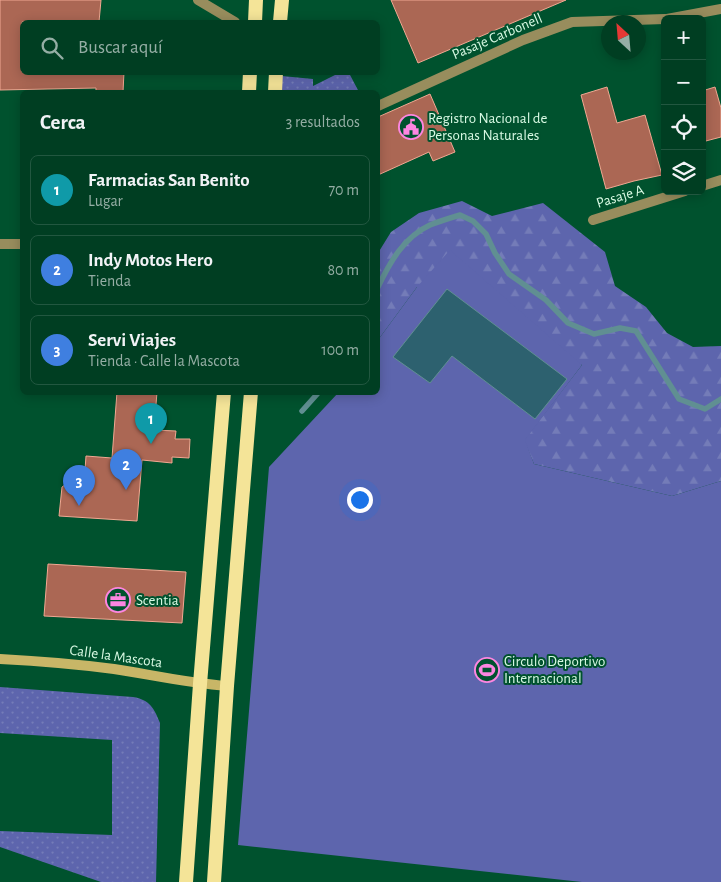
<!DOCTYPE html>
<html lang="es">
<head>
<meta charset="utf-8">
<style>
  body { margin:0; font-family:"Alegreya Sans",sans-serif; background:#0e492f; color:#f1f3f6 }
  .controls { position:absolute; right:15px; top:15px; display:grid; overflow:hidden; border-radius:8px; box-shadow:0 2px 12px #0003 }
  .controls button { width:45px; height:45px; display:grid; place-items:center; padding:0; border:0; border-bottom:1px solid #225740; background:#003e22; color:#f1f3f6; font:25px sans-serif }
  .compass { position:absolute; left:601px; top:15px; width:45px; height:45px; border-radius:50%; background:#003e22; box-shadow:0 2px 12px #0003; rotate:334deg }
  .you { position:absolute; left:359px; top:499px; width:18px; height:18px; margin:-12px; border:4px solid #fff; border-radius:50%; background:#1a73e8; box-shadow:0 0 0 8px #1a73e833 }
  .badge { display:grid; place-items:center; width:32px; height:32px; border-radius:50%; background:#8bbbb9; color:#fff; font-size:16px; font-weight:700 }
  .pin { position:absolute; translate:-50% -41px; filter:drop-shadow(0 1px 2px #0008) }
  .pin::after { content:''; position:absolute; top:26px; width:18px; height:15px; background:inherit; clip-path:polygon(0 0,100% 0,50% 100%) }
  .list { margin:0; padding:0; list-style:none }
  h2 { display:flex; justify-content:space-between; align-items:center; height:65px; margin:0; padding:0 20px; font-size:21px }
  h2 small { font-size:16px; font-weight:400; color:#95aea5 }
  .list li { display:grid; grid-template-columns:32px 1fr auto; gap:15px; align-items:center; box-sizing:border-box; height:70px; margin:0 10px 10px; padding:0 10px; border:1px solid #225740; border-radius:8px }
  .list b { display:block; font-size:19px; white-space:nowrap }
  .list p { margin:0; font-size:16px; white-space:nowrap; color:#95aea5 }
  .list em { font-size:16px; font-style:normal; color:#95aea5 }
  .icon { flex:none; width:28px; height:28px; fill:none; stroke:currentColor; stroke-width:2; stroke-linecap:round; stroke-linejoin:round }
  .map { position:relative; flex:none; width:721px; height:882px; overflow:hidden }
  .search { position:absolute; background:#003e22; box-shadow:0 2px 12px #0003; left:20px; top:20px; width:360px; height:55px; display:flex; align-items:center; gap:12px; box-sizing:border-box; padding:0 18px; border-radius:8px; color:#95aea5; font-size:19px }
  .panel { position:absolute; background:#003e22; box-shadow:0 2px 12px #0003; left:20px; top:90px; width:360px; height:305px; border-radius:8px }
  .map>svg:first-child { display:block }
</style>
</head>
<body>
<div class="map">
<svg width="721" height="882" viewBox="0 0 721 882">
  <defs>
    <pattern id="grass-dots" width="8" height="8" patternUnits="userSpaceOnUse" patternTransform="scale(1.25)"><rect width="8" height="8" fill="#5d65ad"/><path d="M2 2h.1M6 6h.1" fill="none" stroke="#747cb8" stroke-width="1.8" stroke-linecap="round"/></pattern>
    <pattern id="forest-firs" width="22" height="20" patternUnits="userSpaceOnUse" patternTransform="scale(1.25)"><rect width="22" height="20" fill="#5d65ad"/><path d="M5 1l3.5 6h-7zM16 11l3.5 6h-7z" fill="#747cb8"/></pattern>
  </defs>
  <rect width="100%" height="100%" fill="#00522e"/>
  <path fill="url(#grass-dots)" d="M341,72L349,73L359,92H281L282,76L313,79V86Z
    M0,687L133,697C150,700 154,708 160,723L156,882H101L0,847V831L112,835V740L0,733Z"/>
  <path fill="url(#forest-firs)" d="M462,201L492,216L543,203L605,252L615,286L646,307L667,333L693,347L721,346V481L672,496L534,464L524,440L582,365L417,287L378,340V253L391,232L419,213Z"/>
  <path fill="#5d65ad" d="M450,250L582,365L525,440L534,464L672,496L721,481V882H582L238,845L269,467L338,393L378,392V340L417,287Z"/>
  <path fill="#2d616f" stroke="#608f92" d="M447,289L567,379L535,419L452,356L430,383L393,357Z"/>
  <g fill="none" stroke-linecap="round" stroke-linejoin="round">
    <path stroke="#608f92" stroke-width="5.5" d="M378,287C390,262 404,237 430,225C440,221 450,218 460,215L473,221L486,234L495,253L509,274L546,300L568,323L594,334L620,328L636,331L679,399L705,409L721,399
      M302,411L319,392"/>
  </g>
  <path fill="#ab6754" stroke="#f1a892" d="M0,0H101L99,22H22V72H124L123,92H96V88L0,90Z
    M391,0H566L418,63Z
    M607,87L617,123L645,115L662,175L634,181L606,189L581,95Z
    M715,87L721,108V137L702,142V91Z
    M430,94L455,152L433,161L429,152L378,175V117Z
    M117,392H157L154,430L176,431L175,439H190L189,458L172,457V463L142,460L137,521L59,516L62,487L85,470L86,456L112,458Z
    M48,564L186,572L182,623L44,616Z"/>
  <g fill="none" stroke-linecap="round" stroke-linejoin="round">
    <path stroke="#988d5d" stroke-width="10" d="M198,0L235,22
      M667,19L721,9
      M378,106L523,40L572,22L665,19
      M702,186L721,180
      M593,220L685,191
      M0,244H22"/>
    <path stroke="#c8b667" stroke-width="10" d="M0,659C38,661 76,664 114,669C152,675 189,683 227,686"/>
    <path stroke="#f4e498" stroke-width="14" d="M255,22L256,0
      M280,22L282,0
      M249,92L250,72
      M275,92L276,72
      M186,882L200,684L224,392
      M214,882L227,686L251,392"/>
  </g>
  <defs>
    <symbol id="civic-ring" viewBox="-11 -11 22 22"><circle r="9.5" fill="#00522e" stroke="#fd86e1" stroke-width="1.5"/><path d="M-.6-6.5H3V-4.5H.6V-3L4-1V1h2V6H-6V1h2V-1L-.6-3ZM-1.2 2.5V6h2.4V2.5Z" fill="#fd86e1"/></symbol>
    <symbol id="office-ring" viewBox="-11 -11 22 22"><circle r="9.5" fill="#00522e" stroke="#fd86e1" stroke-width="1.5"/><path d="M-6-3h4V-5.5h4V-3h4V5H-6ZM-1-4.5V-3h2v-1.5ZM-6 0V1H6V0Z" fill="#fd86e1"/></symbol>
    <symbol id="stadium-ring" viewBox="-11 -11 22 22"><circle r="9.5" fill="#00522e" stroke="#fd86e1" stroke-width="1.5"/><path d="M0-5a6.5 5 0 1 0 0 10a6.5 5 0 1 0 0-10ZM-3.5-1.8h7v3.6h-7Z" fill="#fd86e1"/></symbol>
  </defs>
  <g fill-rule="evenodd">
    <use href="#civic-ring" x="397" y="113" width="28" height="28"/>
    <use href="#office-ring" x="104" y="586" width="28" height="28"/>
    <use href="#stadium-ring" x="473" y="656" width="28" height="28"/>
  </g>
  <g text-anchor="middle" stroke-width="4" stroke-linejoin="round" paint-order="stroke">
    <g font-size="15" fill="#d7f9e3" stroke="#00522e">
      <text transform="translate(497 36) rotate(-23)" y="5">Pasaje Carbonell</text>
      <text transform="translate(620 196) rotate(-17)" y="5">Pasaje A</text>
      <text transform="translate(116 656) rotate(8)" y="5">Calle la Mascota</text>
    </g>
    <g font-size="15" fill="#d7f9e3" stroke="#00522e" text-anchor="start">
      <text x="428" y="123">Registro Nacional de<tspan x="428" dy="17">Personas Naturales</tspan></text>
      <text x="136" y="605">Scentia</text>
      <text x="504" y="666">Circulo Deportivo<tspan x="504" dy="17">Internacional</tspan></text>
    </g>
  </g>
</svg>
<div class="controls">
<button>+</button>
<button>−</button>
<button><svg class="icon" aria-label="locate" viewBox="0 0 24 24"><circle cx="12" cy="12" r="6"/><path d="M12 2v4M12 18v4M2 12h4M18 12h4"/></svg></button>
<button><svg class="icon" aria-label="layers" viewBox="0 0 24 24"><path d="M12 4l9 5-9 5-9-5zM3 14l9 5 9-5"/></svg></button>
</div>
<svg class="compass" viewBox="-18 -18 36 36"><path d="M0-13l5 13h-10z" fill="#e53935"/><path d="M0 13l5-13h-10z" fill="#95aea5"/></svg>
<div class="you"></div>
<div class="pin badge" style="left:151px;top:444px;background:#0f9aa8">1</div>
<div class="pin badge" style="left:126px;top:490px;background:#3f7fe0">2</div>
<div class="pin badge" style="left:79px;top:506px;background:#3f7fe0">3</div>
<div class="search"><svg class="icon" aria-label="search" viewBox="0 0 24 24"><circle cx="10" cy="10" r="6"/><path d="M15 15l6 6"/></svg>Buscar aquí</div>
<section class="panel">
<h2>Cerca<small>3 resultados</small></h2>
<ul class="list">
<li><span class="badge" style="background:#0f9aa8">1</span><div><b>Farmacias San Benito</b><p>Lugar</p></div><em>70 m</em></li>
<li><span class="badge" style="background:#3f7fe0">2</span><div><b>Indy Motos Hero</b><p>Tienda</p></div><em>80 m</em></li>
<li><span class="badge" style="background:#3f7fe0">3</span><div><b>Servi Viajes</b><p>Tienda · Calle la Mascota</p></div><em>100 m</em></li>
</ul>
</section>
</div>
</body>
</html>
